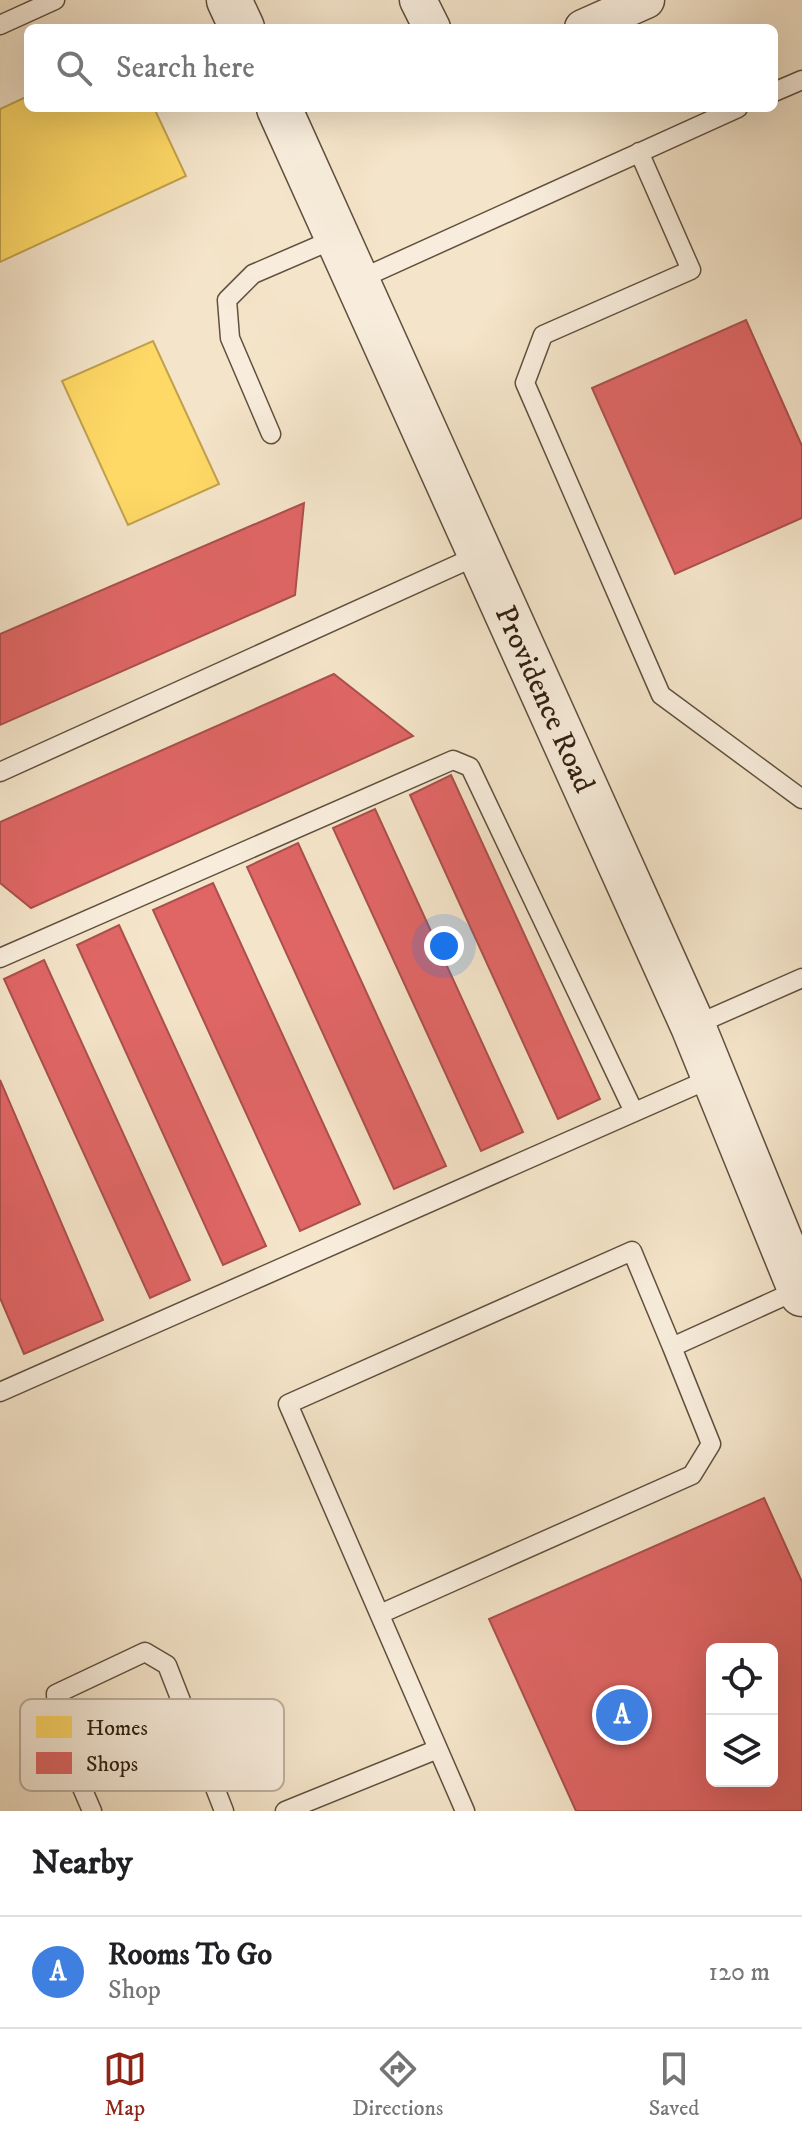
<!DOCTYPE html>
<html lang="en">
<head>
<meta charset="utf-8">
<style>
  body { margin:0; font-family:"IM FELL DW Pica",serif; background:#f2f2f2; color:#202124 }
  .controls { position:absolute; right:24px; bottom:24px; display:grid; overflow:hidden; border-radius:12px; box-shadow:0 8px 32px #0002 }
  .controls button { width:72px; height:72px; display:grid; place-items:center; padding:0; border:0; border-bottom:2px solid #e0e0e0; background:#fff; color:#202124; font:40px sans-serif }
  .you { position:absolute; left:444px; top:946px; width:28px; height:28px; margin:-20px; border:6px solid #fff; border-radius:50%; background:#1a73e8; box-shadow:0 0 0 12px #1a73e833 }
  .badge { display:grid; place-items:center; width:52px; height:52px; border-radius:50%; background:#8f2418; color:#fff; font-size:26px; font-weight:700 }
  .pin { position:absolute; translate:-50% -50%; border:4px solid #fff; box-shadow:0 2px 8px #0006 }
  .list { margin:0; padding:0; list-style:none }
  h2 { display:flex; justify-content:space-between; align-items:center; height:104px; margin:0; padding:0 32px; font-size:34px }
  h2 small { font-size:26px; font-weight:400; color:#757577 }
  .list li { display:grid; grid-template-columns:52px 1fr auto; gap:24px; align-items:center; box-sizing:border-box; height:112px; padding:0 32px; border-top:2px solid #e0e0e0 }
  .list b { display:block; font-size:30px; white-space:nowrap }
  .list p { margin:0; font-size:26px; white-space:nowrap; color:#757577 }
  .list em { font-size:26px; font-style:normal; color:#757577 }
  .icon { flex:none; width:44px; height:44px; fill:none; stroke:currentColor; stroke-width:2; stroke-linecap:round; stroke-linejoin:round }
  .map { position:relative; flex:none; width:802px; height:1811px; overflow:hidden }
  .search { position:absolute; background:#fff; box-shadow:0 8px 32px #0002; left:24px; right:24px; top:24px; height:88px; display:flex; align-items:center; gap:20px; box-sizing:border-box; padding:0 28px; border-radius:12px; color:#757577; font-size:30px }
  .sheet { height:216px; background:#fff }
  nav { display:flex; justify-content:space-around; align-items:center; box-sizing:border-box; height:112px; border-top:2px solid #e0e0e0; background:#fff; font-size:22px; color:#757577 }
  nav a { display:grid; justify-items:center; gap:4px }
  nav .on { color:#8f2418 }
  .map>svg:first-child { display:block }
</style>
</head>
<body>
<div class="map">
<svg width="802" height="1811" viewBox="0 0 802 1811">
  <rect width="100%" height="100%" fill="#f4e4c9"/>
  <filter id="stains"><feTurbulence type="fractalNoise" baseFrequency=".0025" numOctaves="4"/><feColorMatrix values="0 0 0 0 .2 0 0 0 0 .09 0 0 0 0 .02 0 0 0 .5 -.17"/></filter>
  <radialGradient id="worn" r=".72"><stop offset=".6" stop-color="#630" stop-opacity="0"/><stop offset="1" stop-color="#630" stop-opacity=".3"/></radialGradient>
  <path fill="#ffd966" stroke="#c1a14c" stroke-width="2" d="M28,96V108H154L186,176L0,262V109Z
    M153,341L219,484L128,525L62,381Z"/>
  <path fill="#e06666" stroke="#ab504c" stroke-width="2" fill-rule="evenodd" d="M746,320L802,446V518L675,574L592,388Z
    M304,503L295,595L0,725V634Z
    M334,674L413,736L31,908L0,883V822Z
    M451,775L600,1099L558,1119L410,795Z
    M375,809L523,1132L481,1151L333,828Z
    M298,843L446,1166L394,1189L247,867Z
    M213,883L360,1204L300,1231L153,910Z
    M119,925L266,1246L223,1265L77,945Z
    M44,960L190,1280L150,1298L4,979Z
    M0,1080L103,1320L24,1354L0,1298Z
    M764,1498L802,1582V1811H576L489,1619ZM712,1649H772V1781H712Z"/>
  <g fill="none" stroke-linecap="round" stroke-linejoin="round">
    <defs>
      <path id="service" d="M0,25L55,0
        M774,92L802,80
        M639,152L691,270L543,335L525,383L661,695L802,799
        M358,280L738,108
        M271,434L230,338L227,300L253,274L339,237
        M0,772L481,554
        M0,958L453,760L470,767L634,1112
        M693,1026L802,978
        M0,1392L714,1077
        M380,1614L692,1475L711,1444L672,1347
        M92,1811L58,1732L56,1694L145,1652L167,1665L224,1811
        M285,1811L438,1749
        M465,1811L288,1404L632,1251L672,1347L800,1289"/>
      <path id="minor" d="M418,0L432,28
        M583,28L646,0"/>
      <g id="tertiary">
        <path d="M229,0L242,28"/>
        <path id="s1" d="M279,108L693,1026L802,1294"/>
      </g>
    </defs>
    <use href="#service" stroke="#60503e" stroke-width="21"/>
    <use href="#minor" stroke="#60503e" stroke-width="39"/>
    <use href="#tertiary" stroke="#60503e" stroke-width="47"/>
    <use href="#service" stroke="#f8eddc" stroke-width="18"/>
    <use href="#minor" stroke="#f8eddc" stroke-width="36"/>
    <use href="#tertiary" stroke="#f8eddc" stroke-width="44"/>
  </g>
  <g text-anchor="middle" stroke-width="8" stroke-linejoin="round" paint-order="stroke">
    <g font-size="30" fill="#2f1e0f" stroke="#f8eddc">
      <text dy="10" stroke="none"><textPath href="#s1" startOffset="648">Providence Road</textPath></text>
    </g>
  </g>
  <rect x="20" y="1699" width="264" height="92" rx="12" fill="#f8eddc" stroke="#bcaf9e" stroke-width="2"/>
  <rect x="36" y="1716" width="36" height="22" fill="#ffd966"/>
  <rect x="36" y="1752" width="36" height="22" fill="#e06666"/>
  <g font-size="22" fill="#2f1e0f">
    <text x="86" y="1735">Homes</text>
    <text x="86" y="1771">Shops</text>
  </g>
  <rect width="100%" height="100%" filter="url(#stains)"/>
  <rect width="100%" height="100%" fill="url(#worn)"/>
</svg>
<div class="controls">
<button><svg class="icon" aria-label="locate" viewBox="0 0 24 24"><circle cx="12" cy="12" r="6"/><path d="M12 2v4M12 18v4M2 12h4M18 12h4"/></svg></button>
<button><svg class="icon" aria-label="layers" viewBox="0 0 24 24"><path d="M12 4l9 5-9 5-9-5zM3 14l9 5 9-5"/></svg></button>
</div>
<div class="you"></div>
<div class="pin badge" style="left:622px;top:1715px;background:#3f7fe0">A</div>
<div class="search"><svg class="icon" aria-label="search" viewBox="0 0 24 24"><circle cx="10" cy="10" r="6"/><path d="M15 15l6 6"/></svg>Search here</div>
</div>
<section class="sheet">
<h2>Nearby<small></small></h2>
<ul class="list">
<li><span class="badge" style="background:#3f7fe0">A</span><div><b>Rooms To Go</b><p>Shop</p></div><em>120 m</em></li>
</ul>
</section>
<nav>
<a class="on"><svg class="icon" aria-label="map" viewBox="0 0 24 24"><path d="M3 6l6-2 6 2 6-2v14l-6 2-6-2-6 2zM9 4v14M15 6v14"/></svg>Map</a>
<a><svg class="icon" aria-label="directions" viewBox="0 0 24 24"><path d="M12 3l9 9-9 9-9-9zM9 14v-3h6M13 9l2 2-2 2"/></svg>Directions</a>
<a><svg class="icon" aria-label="saved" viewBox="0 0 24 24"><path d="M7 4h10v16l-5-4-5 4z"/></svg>Saved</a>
</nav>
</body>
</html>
